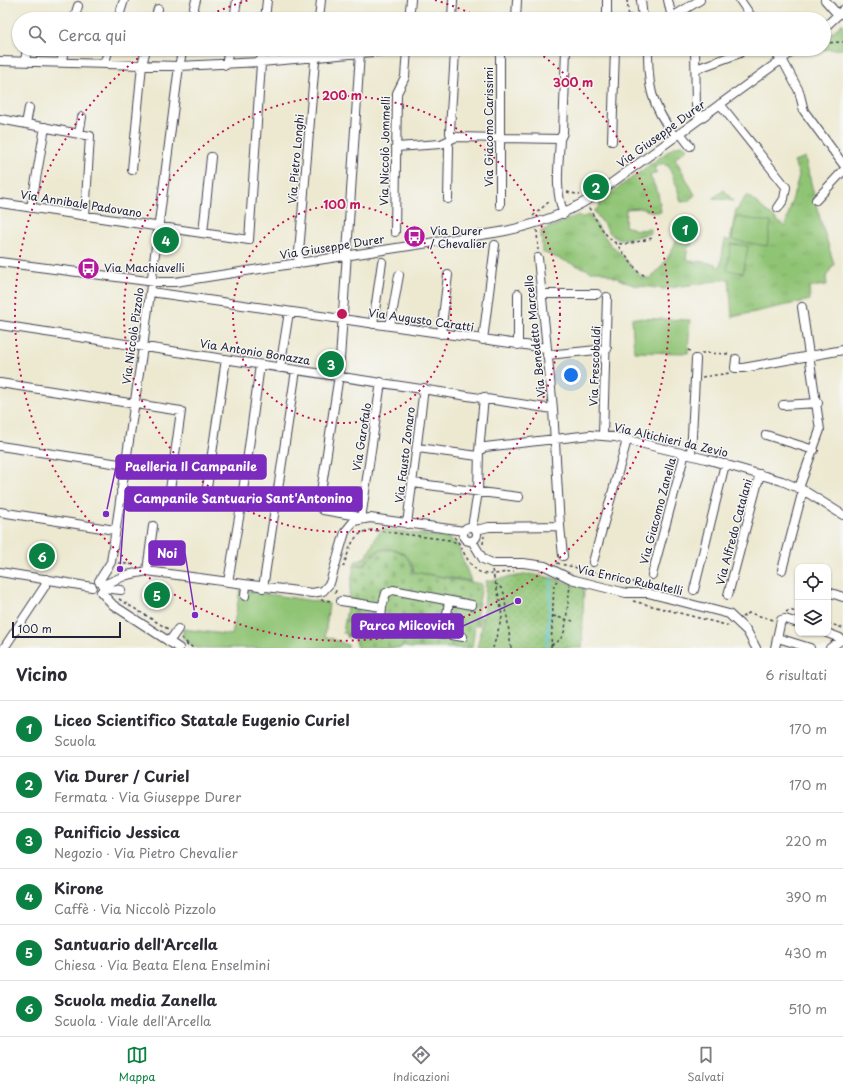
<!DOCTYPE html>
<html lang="it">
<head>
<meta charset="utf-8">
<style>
  body { margin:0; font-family:"Playpen Sans",sans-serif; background:#f7f7f7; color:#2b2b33 }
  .controls { position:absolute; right:12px; bottom:12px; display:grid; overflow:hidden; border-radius:8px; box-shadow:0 1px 3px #0004 }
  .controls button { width:36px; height:36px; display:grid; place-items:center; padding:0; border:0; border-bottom:1px solid #e1e1e2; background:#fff; color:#2b2b33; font:20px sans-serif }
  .scale { position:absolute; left:12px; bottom:10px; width:109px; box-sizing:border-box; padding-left:4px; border:2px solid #22223b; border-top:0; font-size:11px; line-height:14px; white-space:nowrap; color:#22223b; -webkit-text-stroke:3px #f6f6f2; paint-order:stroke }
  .you { position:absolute; left:571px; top:375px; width:14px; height:14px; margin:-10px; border:3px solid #fff; border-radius:50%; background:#1a73e8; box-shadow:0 0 0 6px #1a73e833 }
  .badge { display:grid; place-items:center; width:26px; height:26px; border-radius:50%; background:#0b8043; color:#fff; font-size:13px; font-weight:700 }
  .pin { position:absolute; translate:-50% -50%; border:2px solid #fff; box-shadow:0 1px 4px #0006 }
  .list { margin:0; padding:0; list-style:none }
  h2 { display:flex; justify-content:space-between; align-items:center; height:52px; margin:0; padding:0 16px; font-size:17px }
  h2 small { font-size:13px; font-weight:400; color:#7c7c81 }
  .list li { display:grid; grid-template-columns:26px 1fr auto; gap:12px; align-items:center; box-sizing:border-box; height:56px; padding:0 16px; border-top:1px solid #e1e1e2 }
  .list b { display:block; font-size:15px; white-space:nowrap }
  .list p { margin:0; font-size:13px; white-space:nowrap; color:#7c7c81 }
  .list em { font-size:13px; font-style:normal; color:#7c7c81 }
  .icon { flex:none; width:22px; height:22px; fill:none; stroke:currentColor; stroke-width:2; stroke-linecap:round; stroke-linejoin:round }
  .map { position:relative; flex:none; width:843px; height:648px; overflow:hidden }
  .search { position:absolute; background:#fff; box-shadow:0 1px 3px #0004; left:12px; right:12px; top:12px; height:44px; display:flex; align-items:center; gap:10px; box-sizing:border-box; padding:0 14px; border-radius:22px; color:#7c7c81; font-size:15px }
  .sheet { height:388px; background:#fff }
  nav { display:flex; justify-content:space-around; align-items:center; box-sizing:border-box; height:56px; border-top:1px solid #e1e1e2; background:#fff; font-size:11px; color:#7c7c81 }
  nav a { display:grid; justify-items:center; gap:2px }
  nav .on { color:#0b8043 }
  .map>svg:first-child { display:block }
</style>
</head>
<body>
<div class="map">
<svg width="843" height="648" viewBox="0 0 843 648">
  <defs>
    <pattern id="grass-tufts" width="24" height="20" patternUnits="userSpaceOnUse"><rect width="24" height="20" fill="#90c475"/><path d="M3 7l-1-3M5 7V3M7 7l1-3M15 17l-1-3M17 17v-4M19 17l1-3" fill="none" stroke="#7ca866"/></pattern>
    <pattern id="cemetery-stones" width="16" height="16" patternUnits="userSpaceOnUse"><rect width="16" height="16" fill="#90c475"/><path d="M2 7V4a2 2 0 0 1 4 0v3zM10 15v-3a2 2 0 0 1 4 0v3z" fill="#7ca866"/></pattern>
    <pattern id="park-dots" width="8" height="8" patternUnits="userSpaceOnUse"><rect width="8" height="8" fill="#90c475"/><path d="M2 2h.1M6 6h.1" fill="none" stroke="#7ca866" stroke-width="1.8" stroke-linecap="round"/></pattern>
  </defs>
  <rect width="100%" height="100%" fill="#f6f6f2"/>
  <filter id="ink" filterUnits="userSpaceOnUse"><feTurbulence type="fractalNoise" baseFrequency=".025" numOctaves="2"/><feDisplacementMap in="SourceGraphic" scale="8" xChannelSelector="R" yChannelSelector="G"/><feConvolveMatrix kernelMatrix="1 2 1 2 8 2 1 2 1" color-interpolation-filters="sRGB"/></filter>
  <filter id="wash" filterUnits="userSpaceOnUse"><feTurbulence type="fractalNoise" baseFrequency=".012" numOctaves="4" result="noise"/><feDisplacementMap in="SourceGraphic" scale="16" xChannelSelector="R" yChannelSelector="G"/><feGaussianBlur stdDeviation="0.9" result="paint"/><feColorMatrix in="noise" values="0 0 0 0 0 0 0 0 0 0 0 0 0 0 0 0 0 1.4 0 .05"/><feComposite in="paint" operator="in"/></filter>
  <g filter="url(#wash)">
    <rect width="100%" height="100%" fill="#ede9d1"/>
    <path fill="url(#grass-tufts)" stroke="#597358" d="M681,145L688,148L675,158L695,195L688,201L681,202L677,187L668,165L666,166L663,163L654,168L657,172L650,176L658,193L661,212H653L640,208L626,209L625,226L637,230L651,229V233C611,243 618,244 594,211L599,207L600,201L674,147Z
      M805,157L817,208L834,264L826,277L827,285L809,287L810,300L732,317L729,279L663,289L633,285L600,271H591L542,252L541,231L576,216L584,217L589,214L612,247H614L642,278H651C664,264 672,255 678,234L693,236L691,246H688L686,259L694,261V263H697V261L716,264V266L720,267L725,239L730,241L736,209L738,210L740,204L747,195L785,227L799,175L794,162Z
      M724,190L733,201L713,198Z
      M383,529L448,538L457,544L471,581L414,572C412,546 373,539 365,565L355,564V562L367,556L377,535Z"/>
    <path fill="url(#cemetery-stones)" stroke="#597358" d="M391,549C404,552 411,559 413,572L482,584L477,616L482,617L480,625H475L472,648H411L402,646L401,648H357L354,638L347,637V633H343L354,565L365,566C370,555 378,549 391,549Z"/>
    <path fill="url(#park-dots)" stroke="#597358" d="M843,23V49L811,50L824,49V39Z
      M530,574L552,578L584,588L582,648H477L483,621L486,581Z"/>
    <path fill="#90c475" stroke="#597358" d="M736,217L771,222L767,246L732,240Z
      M731,244L748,246L743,273L727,270Z
      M632,318L690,320L688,353L634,352Z
      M240,590L327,603L329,604L325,636L348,645V648H196L183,638V629L232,635Z"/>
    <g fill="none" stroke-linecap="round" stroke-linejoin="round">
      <path stroke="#60c7dc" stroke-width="2" d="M547,648L551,579"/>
    </g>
  </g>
  <g filter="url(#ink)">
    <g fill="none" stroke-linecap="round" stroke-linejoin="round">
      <defs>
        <path id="minor" d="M641,0L643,19
          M668,0L672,18
          M740,0L753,19
          M825,0L838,15
          M74,19L78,6
          M118,19L124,0
          M155,19L158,9
          M191,19L196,0
          M234,19L237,0
          M265,19L267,0
          M319,19L321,0
          M409,19L411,0
          M452,19L453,0
          M516,19L517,0
          M607,19V0
          M669,19L700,0
          M824,28L843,10
          M500,49V205
          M648,49C648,88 651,104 675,137
          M695,49L696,106L698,113L702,118
          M773,49L781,60
          M360,53L339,375L319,505L323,510L352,515L361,519
          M782,59L799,91L804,111L843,164
          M0,61L179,66L261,62L406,49
          M25,61L27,49
          M61,62L65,49
          M104,64L109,49
          M226,65L229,49
          M696,69L740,53
          M720,104L786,187L784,199L778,208
          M0,119L90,136L85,216
          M26,124L29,108
          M680,133L690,146
          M79,134L82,117
          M452,138L450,133C451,105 454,77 455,49
          M612,141L615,49
          M447,142L449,147L448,199
          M396,147L441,144L456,137L560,139
          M132,170L142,65L146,49
          M816,200L843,171
          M0,203L249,240L262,49
          M31,208L45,127
          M564,214C554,191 559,162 560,139L563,133L566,49
          M395,232L397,93L405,77L407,49
          M203,233L211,157
          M0,262L155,282H175L494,233C530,227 560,217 591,198L796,49
          M298,264L316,49
          M151,292L546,348
          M541,294H597
          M373,324L382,262
          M0,325L553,409
          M390,326L399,275
          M441,334L448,275
          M483,340L495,245
          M518,345V294
          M547,355L607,349
          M736,359L735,368H743L843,350
          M280,368L289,312
          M0,383L181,411L169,497
          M783,405L818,403
          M603,435L607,297
          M766,435L814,450
          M0,446L126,465
          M418,448L478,456
          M479,451L484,397
          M691,455L696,359
          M413,483L519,497
          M799,488L820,430L802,307
          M121,491L241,506
          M205,501L226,359
          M0,512L115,530
          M361,519L381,382
          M407,524L424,388
          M560,526L563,556
          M463 534a7 7 0 1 1 14 0a7 7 0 1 1-14 0Z
          M472,527L478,492L479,451L485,447L590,435L615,437L706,459L782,481L803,490L843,515
          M476,530L489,527L560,526L553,409L538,258
          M472,541L483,559L492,563H523L545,566L571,579L626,593H648L729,614L747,631L756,648
          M593,562L627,440
          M782,570L803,490
          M147,571L153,526
          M0,572L92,587
          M652,575L685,453
          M99,581L111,562L144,340L179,66L183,49
          M228,582L241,506L260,365
          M103,585L127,575L147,571L312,593L323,591L330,583L345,532L354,521L370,518L464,531
          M103,588L121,590
          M263,588L296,370
          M694,590L725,464
          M101,592L113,605L179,648
          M828,592L843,597
          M728,595L760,474
          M245,596L246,585
          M341,601L382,607L386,593L393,590L472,605
          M382,607L381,619L386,624L463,637
          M827,633L840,638V641L830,648
          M444,634L449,601
          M778,638L810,648
          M169,642L178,629
          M4,648L45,586L46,579
          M775,648L781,620L785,619L798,623"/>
      </defs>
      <use href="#minor" stroke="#404052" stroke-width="10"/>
      <path stroke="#404052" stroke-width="1.5" stroke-dasharray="3 3" stroke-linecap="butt" d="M627,0L629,19
        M629,15H635
        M824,43L843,42
        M802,52L806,49
        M567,192L580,195
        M589,208C594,216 607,240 616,243C626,246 643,240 653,238
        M533,216L551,200
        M537,230L538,250
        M615,242L639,273L644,275L647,274
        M688,350L693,352
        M701,353L731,354
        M702,377L730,373
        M454,537C459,542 461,547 464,553C478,580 488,575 514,571
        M483,544L484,536
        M118,563L136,565
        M557,563L646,585
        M343,567C350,550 351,532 372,530L449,540L459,544
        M492,570L500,601L502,617L493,648
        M495,584L499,585L504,593L511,648
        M335,593L337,588
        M119,599L168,629
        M321,600L333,601
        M633,601L730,626
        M786,612L790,610L798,613
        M553,616L573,621
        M742,617L749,613L774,620
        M828,623L843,628
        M181,638L193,648
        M186,644L190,648
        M551,645L560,640L565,630L570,585
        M551,648L554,584L557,581"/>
      <use href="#minor" stroke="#fff" stroke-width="8"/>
    </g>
  </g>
  <g fill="none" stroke="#c2185b" stroke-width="2" stroke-dasharray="2 4">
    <circle cx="342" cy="314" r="109"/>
    <circle cx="342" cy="314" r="218"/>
    <path d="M201 19A327 327 0 0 1 249 0M435 0A327 327 0 0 1 483 19M534 49A327 327 0 1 1 150 49"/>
  </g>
  <defs>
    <symbol id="bus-disc" viewBox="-11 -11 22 22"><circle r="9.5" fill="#b5179e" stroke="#f6f6f2"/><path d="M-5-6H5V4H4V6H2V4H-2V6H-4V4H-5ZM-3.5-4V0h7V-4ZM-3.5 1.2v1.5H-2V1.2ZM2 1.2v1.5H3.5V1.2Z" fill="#fff"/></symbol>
  </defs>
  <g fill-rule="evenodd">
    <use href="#bus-disc" x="402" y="224" width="25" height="25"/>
    <use href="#bus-disc" x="76" y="256" width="25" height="25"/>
  </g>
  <g text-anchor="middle" stroke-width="3" stroke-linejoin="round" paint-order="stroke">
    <g font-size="11" fill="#22223b" stroke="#f6f6f2">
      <text transform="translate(489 127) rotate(-90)" y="4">Via Giacomo Carissimi</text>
      <text transform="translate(661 134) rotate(-36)" y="4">Via Giuseppe Durer</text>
      <text transform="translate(385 151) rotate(-89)" y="4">Via Niccolò Jommelli</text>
      <text transform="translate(296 159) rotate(-85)" y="4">Via Pietro Longhi</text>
      <text transform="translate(81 204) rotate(9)" y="4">Via Annibale Padovano</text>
      <text transform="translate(332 247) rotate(-9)" y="4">Via Giuseppe Durer</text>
      <text transform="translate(421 320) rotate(8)" y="4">Via Augusto Caratti</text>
      <text transform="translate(133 336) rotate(-82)" y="4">Via Niccolò Pizzolo</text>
      <text transform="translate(535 336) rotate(-96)" y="4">Via Benedetto Marcello</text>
      <text transform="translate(255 352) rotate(9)" y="4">Via Antonio Bonazza</text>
      <text transform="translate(595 366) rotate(-88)" y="4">Via Frescobaldi</text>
      <text transform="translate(362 437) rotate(-81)" y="4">Via Garofalo</text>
      <text transform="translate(671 440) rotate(13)" y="4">Via Altichieri da Zevio</text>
      <text transform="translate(405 455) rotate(-83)" y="4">Via Fausto Zonaro</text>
      <text transform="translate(658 511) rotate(-75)" y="4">Via Giacomo Zanella</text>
      <text transform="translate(734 532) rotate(-75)" y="4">Via Alfredo Catalani</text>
      <text transform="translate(630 580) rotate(12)" y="4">Via Enrico Rubaltelli</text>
    </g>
    <g font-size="11" fill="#22223b" stroke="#f6f6f2" text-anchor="start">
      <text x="430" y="235">Via Durer<tspan x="430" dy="13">/ Chevalier</tspan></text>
      <text x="104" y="272">Via Machiavelli</text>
    </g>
  </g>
  <circle cx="342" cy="314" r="6" fill="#c2185b" stroke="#f6f6f2" stroke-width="2"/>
  <g font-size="12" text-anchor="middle" font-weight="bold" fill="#c2185b" stroke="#f6f6f2" stroke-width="3" stroke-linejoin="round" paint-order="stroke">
    <text x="573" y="87">300 m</text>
    <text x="342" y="100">200 m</text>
    <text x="342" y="209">100 m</text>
  </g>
  <path fill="none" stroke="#7b2cbf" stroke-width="1.5" d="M106 514L116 467M120 569L125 499M195 615L185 553M518 601L463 626"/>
  <g fill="#7b2cbf" stroke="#f6f6f2" stroke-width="1.5">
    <circle cx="106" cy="514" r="4"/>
    <circle cx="120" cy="569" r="4"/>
    <circle cx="195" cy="615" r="4"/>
    <circle cx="518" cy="601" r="4"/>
  </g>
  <g fill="#7b2cbf" stroke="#7b2cbf" stroke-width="1.5">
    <rect x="116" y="455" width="150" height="24" rx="4"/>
    <rect x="125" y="487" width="237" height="24" rx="4"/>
    <rect x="149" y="541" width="36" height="24" rx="4"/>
    <rect x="352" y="614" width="111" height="24" rx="4"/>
  </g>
  <g font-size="12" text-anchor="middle" font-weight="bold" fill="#fff">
    <text x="191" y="471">Paelleria Il Campanile</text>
    <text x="243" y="503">Campanile Santuario Sant'Antonino</text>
    <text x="167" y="558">Noi</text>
    <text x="407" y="630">Parco Milcovich</text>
  </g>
</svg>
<div class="controls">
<button><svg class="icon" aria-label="locate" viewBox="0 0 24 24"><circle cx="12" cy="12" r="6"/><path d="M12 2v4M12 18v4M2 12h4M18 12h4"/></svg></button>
<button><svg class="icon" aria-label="layers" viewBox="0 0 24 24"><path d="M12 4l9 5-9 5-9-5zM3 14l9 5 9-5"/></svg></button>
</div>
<div class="scale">100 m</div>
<div class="you"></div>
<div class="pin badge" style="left:685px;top:229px">1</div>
<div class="pin badge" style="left:596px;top:187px">2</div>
<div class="pin badge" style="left:331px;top:364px">3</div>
<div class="pin badge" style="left:166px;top:240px">4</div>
<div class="pin badge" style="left:157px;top:595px">5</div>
<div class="pin badge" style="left:42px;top:556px">6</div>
<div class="search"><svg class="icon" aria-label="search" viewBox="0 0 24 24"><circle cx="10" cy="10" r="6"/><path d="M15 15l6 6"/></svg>Cerca qui</div>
</div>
<section class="sheet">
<h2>Vicino<small>6 risultati</small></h2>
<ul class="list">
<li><span class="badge">1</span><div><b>Liceo Scientifico Statale Eugenio Curiel</b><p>Scuola</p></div><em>170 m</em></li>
<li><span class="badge">2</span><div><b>Via Durer / Curiel</b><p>Fermata · Via Giuseppe Durer</p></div><em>170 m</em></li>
<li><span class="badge">3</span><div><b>Panificio Jessica</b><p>Negozio · Via Pietro Chevalier</p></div><em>220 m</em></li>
<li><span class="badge">4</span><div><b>Kirone</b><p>Caffè · Via Niccolò Pizzolo</p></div><em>390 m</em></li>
<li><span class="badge">5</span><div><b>Santuario dell'Arcella</b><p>Chiesa · Via Beata Elena Enselmini</p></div><em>430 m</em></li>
<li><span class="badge">6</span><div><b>Scuola media Zanella</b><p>Scuola · Viale dell'Arcella</p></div><em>510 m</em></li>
</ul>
</section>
<nav>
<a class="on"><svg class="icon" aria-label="map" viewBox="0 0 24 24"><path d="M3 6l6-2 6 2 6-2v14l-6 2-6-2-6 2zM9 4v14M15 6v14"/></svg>Mappa</a>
<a><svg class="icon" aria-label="directions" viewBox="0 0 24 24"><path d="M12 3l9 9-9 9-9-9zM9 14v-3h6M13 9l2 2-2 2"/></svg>Indicazioni</a>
<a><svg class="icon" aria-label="saved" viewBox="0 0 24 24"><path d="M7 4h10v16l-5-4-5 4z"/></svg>Salvati</a>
</nav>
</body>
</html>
